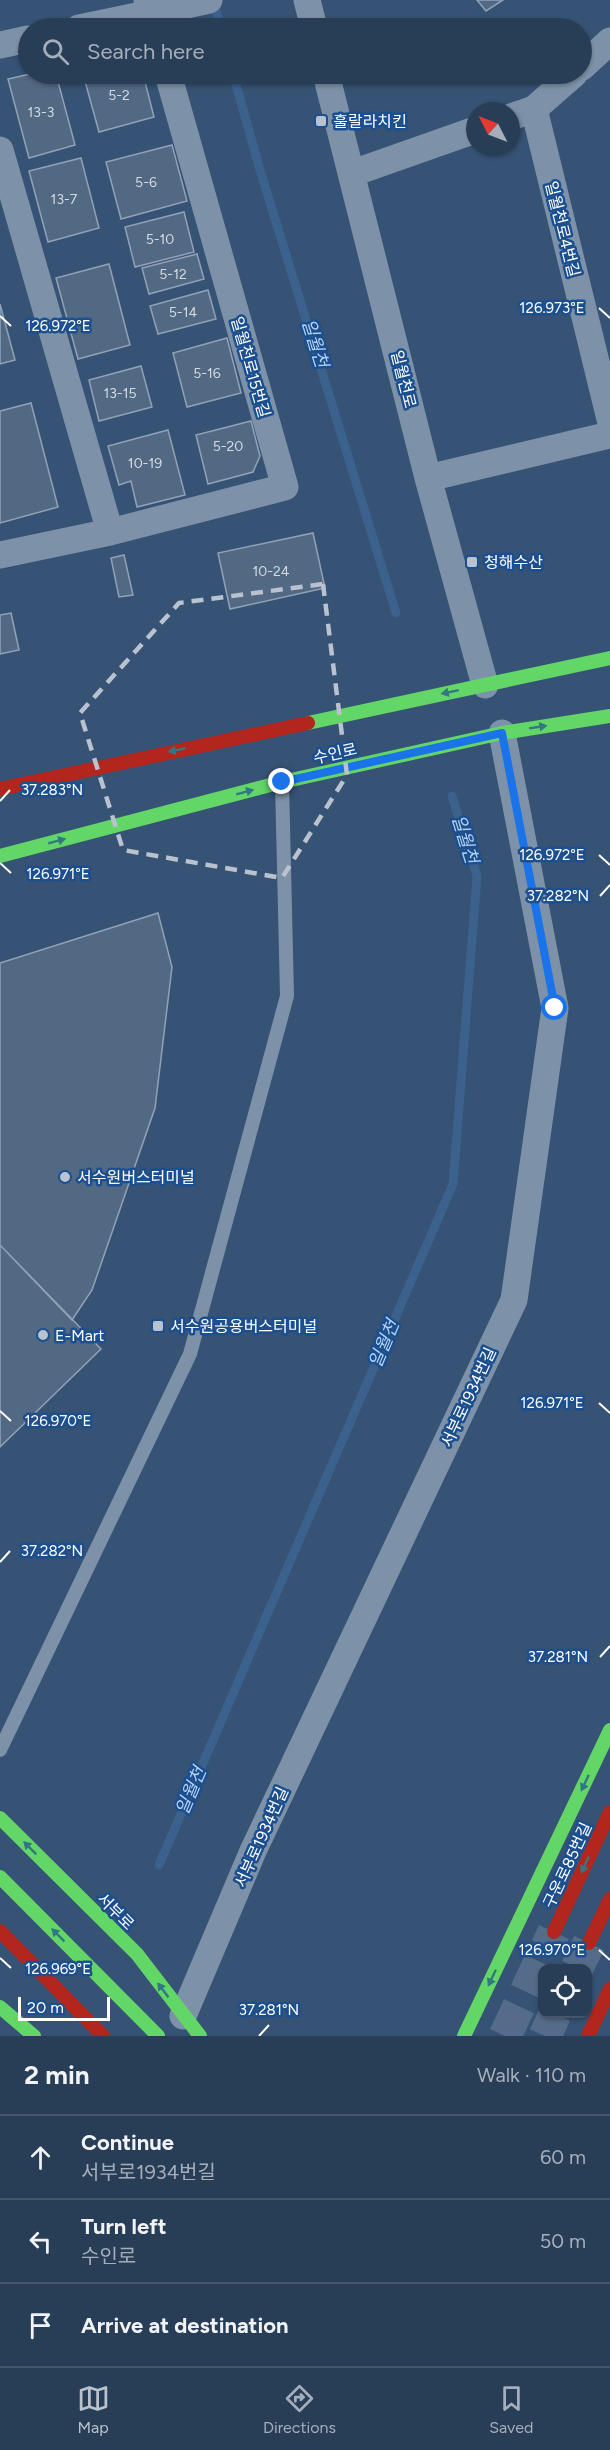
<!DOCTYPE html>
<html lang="en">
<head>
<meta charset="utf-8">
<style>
  body { margin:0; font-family:Figtree,"Noto Sans KR",sans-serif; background:#30455d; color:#f1f3f6 }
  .controls { position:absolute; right:18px; bottom:18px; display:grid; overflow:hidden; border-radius:12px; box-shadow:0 2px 4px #0004 }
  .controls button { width:54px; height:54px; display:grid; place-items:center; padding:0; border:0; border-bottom:2px solid #44576d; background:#283e57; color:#f1f3f6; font:30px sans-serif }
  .compass { position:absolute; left:466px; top:102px; width:54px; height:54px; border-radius:50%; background:#283e57; box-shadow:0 2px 4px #0004; rotate:312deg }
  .scale { position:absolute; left:18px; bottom:15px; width:92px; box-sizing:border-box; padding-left:6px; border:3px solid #fff; border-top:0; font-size:16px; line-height:21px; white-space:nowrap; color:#fff; -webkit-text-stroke:4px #1b4f8f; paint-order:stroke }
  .stop { position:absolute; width:18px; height:18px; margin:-14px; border:4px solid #1a73e8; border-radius:50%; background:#fff }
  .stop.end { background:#1a73e8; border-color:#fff; box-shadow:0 2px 6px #0008 }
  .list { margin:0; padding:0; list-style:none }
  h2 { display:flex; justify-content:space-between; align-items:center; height:78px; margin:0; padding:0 24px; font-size:26px }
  h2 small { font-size:20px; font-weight:400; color:#a5aeba }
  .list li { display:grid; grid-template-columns:39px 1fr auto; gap:18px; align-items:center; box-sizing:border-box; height:84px; padding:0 24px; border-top:2px solid #44576d }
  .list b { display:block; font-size:22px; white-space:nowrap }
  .list p { margin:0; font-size:20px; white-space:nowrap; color:#a5aeba }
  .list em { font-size:20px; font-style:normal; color:#a5aeba }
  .icon { flex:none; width:33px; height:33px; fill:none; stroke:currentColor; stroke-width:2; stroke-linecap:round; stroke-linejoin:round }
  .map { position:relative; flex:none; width:610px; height:2036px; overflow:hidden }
  .search { position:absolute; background:#283e57; box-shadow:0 2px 4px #0004; left:18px; right:18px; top:18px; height:66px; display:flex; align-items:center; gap:15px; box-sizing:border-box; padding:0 21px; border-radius:33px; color:#a5aeba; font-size:22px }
  .sheet { height:330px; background:#283e57 }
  nav { display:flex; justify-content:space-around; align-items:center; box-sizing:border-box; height:84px; border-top:2px solid #44576d; background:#283e57; font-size:16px; color:#a5aeba }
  nav a { display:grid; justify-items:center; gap:3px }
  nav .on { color:#b9c2ce }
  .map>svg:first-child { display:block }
</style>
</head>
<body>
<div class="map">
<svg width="610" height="2036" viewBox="0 0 610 2036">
  <rect width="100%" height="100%" fill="#365274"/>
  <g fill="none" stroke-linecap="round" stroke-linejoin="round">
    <path stroke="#3b618d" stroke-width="9" d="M213,0L221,28
      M233,74L260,170L396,613
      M159,1865L453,1184L477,876L452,796"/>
  </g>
  <path fill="#526984" stroke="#92a2b6" stroke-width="1.5" d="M477,0H503L486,11Z
    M30,74H56L75,145L29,158L8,79Z
    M83,74H143L154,117L99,132Z
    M172,145L187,201L121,219L106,162Z
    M81,158L99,228L48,242L29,171Z
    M184,212L194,252L135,267L125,227Z
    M197,254L204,279L149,294L142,268Z
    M109,264L130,345L78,359L56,278Z
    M208,290L216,319L158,334L150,306Z
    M0,304L15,360L0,364Z
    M227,338L241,393L187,407L173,353Z
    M141,366L152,407L99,421L89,380Z
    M31,403L58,507L0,523V411Z
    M251,421L260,456L253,472L208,484L196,435Z
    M168,430L185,495L137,507L131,481L119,485L108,446Z
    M313,533L325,588L230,609L218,553Z
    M124,555L133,595L119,597L111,558Z
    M11,613L19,650L0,654V615Z
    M158,913L172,967L155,1108L92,1290L72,1320L0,1245V963Z
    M0,1245L101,1349L0,1447Z"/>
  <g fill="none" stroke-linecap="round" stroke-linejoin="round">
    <path stroke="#546c89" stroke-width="33" stroke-dasharray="33 16" stroke-linecap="butt" d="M577,1968L589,1943
      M505,2036L554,1932
      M545,2036L555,2014"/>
    <path stroke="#7d92a8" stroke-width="14" d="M0,1750L190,1354L287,996L282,782"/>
    <path stroke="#7d92a8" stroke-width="27" d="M147,0L151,13L209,0
      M307,0L314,28
      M79,28L151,13L155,28
      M0,45L28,39
      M582,67L610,41
      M326,74L428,478L485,685
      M534,109L610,419
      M511,117L534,109L574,74
      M0,150L110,532
      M353,173L475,130
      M428,478L610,435
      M0,555L110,532L285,487L168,74
      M183,2016L253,1851L514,1300L555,1008L502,733"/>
    <path stroke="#63d668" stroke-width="14" d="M308,723L610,658
      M0,856L282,782L502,733L610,716
      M0,1818L137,1954L200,2036
      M0,1877L158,2036
      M0,2007L34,2036
      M464,2036L610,1730"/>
    <path stroke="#b3261e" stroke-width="14" d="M0,789L308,723
      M0,1931L103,2036
      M554,1932L610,1812
      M589,1943L610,1899
      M588,2036L610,1989"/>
  </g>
  <defs><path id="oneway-solid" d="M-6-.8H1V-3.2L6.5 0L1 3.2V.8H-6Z" transform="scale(1.5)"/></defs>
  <g fill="#317883">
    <use href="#oneway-solid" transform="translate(450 692) rotate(168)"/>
    <use href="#oneway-solid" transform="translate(538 727) rotate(-9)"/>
    <use href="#oneway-solid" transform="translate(177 750) rotate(168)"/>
    <use href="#oneway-solid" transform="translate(245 792) rotate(-15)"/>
    <use href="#oneway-solid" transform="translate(57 841) rotate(-15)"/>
    <use href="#oneway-solid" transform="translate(585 1783) rotate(115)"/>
    <use href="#oneway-solid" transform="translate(30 1848) rotate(-135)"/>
    <use href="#oneway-solid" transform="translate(585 1865) rotate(115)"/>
    <use href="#oneway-solid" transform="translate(58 1935) rotate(-135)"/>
    <use href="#oneway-solid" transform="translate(492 1978) rotate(115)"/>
    <use href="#oneway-solid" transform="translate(163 1990) rotate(-127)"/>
  </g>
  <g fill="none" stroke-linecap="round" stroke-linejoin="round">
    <path stroke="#1a73e8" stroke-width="8" d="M282,782L502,733L555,1008"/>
  </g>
  <path fill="none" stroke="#b9c2ce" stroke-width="4.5" stroke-dasharray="12 8" stroke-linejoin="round" d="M323,584L347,775L282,878L123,850L80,713L179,603Z"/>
  <path fill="none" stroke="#fff" stroke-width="2" d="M599,308L610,318M0,316L11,326M0,801L10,790M599,855L610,865M0,863L11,873M600,896L610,885M599,1403L610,1413M0,1411L11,1421M0,1562L10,1551M600,1657L610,1646M599,1950L610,1960M0,1958L11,1968M259,2036L269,2025"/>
  <g fill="#b9c2ce" stroke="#1b4f8f" stroke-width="2">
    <rect x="315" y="115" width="12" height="12" rx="3"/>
    <rect x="466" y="556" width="12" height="12" rx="3"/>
    <circle cx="65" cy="1177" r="6"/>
    <rect x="152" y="1320" width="12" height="12" rx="3"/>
    <circle cx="43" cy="1335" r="6"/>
  </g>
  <g text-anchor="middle" stroke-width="5" stroke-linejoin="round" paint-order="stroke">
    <g font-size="14" fill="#d4dae0">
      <text x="119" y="100">5-2</text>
      <text x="41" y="117">13-3</text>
      <text x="146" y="187">5-6</text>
      <text x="64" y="204">13-7</text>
      <text x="160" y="244">5-10</text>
      <text x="173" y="279">5-12</text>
      <text x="183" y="317">5-14</text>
      <text x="207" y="378">5-16</text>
      <text x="120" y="398">13-15</text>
      <text x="228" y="451">5-20</text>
      <text x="145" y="468">10-19</text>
      <text x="271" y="576">10-24</text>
    </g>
    <g font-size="16" fill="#fff" stroke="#1b4f8f" text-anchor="start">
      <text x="333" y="127">훌랄라치킨</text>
      <text x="484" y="568">청해수산</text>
      <text x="77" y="1183">서수원버스터미널</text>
      <text x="170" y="1332">서수원공용버스터미널</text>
      <text x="55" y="1341">E-Mart</text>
    </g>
    <g font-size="16" fill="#fff" stroke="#1b4f8f">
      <text transform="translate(563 229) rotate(76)" y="6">일월천로4번길</text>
      <text transform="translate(251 367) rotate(74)" y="6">일월천로15번길</text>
      <text transform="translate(404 379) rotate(76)" y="6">일월천로</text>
      <text transform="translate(335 753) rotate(-13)" y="6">수인로</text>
      <text transform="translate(468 1397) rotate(-65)" y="6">서부로1934번길</text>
      <text transform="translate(261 1837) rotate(-66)" y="6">서부로1934번길</text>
      <text transform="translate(567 1865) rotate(-65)" y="6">구운로85번길</text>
      <text transform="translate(116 1911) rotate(45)" y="6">서부로</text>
    </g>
    <g font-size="18" font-style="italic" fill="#b5d3f5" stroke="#1b4f8f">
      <text transform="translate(315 343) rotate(73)" y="6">일월천</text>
      <text transform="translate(465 839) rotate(73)" y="6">일월천</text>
      <text transform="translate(384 1344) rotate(-67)" y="6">일월천</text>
      <text transform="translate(191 1791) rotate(-67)" y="6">일월천</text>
    </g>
  </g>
  <g font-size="15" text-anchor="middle" fill="#fff" stroke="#1b4f8f" stroke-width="5" stroke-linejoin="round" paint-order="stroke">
    <text x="552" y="313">126.973°E</text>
    <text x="58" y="331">126.972°E</text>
    <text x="52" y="795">37.283°N</text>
    <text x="552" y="860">126.972°E</text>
    <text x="58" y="879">126.971°E</text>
    <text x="558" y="901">37.282°N</text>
    <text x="552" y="1408">126.971°E</text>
    <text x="58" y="1426">126.970°E</text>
    <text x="52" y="1556">37.282°N</text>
    <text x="558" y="1662">37.281°N</text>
    <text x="552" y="1955">126.970°E</text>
    <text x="58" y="1974">126.969°E</text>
    <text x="269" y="2015">37.281°N</text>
  </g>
</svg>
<div class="controls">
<button><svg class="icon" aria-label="locate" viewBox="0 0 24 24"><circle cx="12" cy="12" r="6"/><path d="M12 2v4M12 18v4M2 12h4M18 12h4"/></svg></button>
</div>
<svg class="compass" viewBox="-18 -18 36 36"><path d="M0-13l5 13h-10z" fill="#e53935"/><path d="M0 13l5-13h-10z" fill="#a5aeba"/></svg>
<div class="scale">20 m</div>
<div class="stop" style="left:555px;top:1008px"></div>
<div class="stop end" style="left:282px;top:782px"></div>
<div class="search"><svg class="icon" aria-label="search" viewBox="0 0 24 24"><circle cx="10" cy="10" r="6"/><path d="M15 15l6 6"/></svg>Search here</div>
</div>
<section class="sheet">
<h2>2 min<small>Walk · 110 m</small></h2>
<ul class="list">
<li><svg class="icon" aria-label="ahead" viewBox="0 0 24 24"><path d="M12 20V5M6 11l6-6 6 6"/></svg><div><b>Continue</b><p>서부로1934번길</p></div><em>60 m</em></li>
<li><svg class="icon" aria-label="left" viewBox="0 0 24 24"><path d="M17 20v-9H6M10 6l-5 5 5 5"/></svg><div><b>Turn left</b><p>수인로</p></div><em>50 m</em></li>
<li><svg class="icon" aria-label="arrive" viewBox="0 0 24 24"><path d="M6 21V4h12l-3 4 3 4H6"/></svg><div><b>Arrive at destination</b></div></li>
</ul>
</section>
<nav>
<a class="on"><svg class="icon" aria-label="map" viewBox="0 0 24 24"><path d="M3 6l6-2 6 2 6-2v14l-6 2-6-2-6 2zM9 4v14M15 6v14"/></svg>Map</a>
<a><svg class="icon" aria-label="directions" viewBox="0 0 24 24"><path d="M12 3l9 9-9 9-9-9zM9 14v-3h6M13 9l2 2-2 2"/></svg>Directions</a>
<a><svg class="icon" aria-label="saved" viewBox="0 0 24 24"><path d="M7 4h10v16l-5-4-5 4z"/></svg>Saved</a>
</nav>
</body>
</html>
